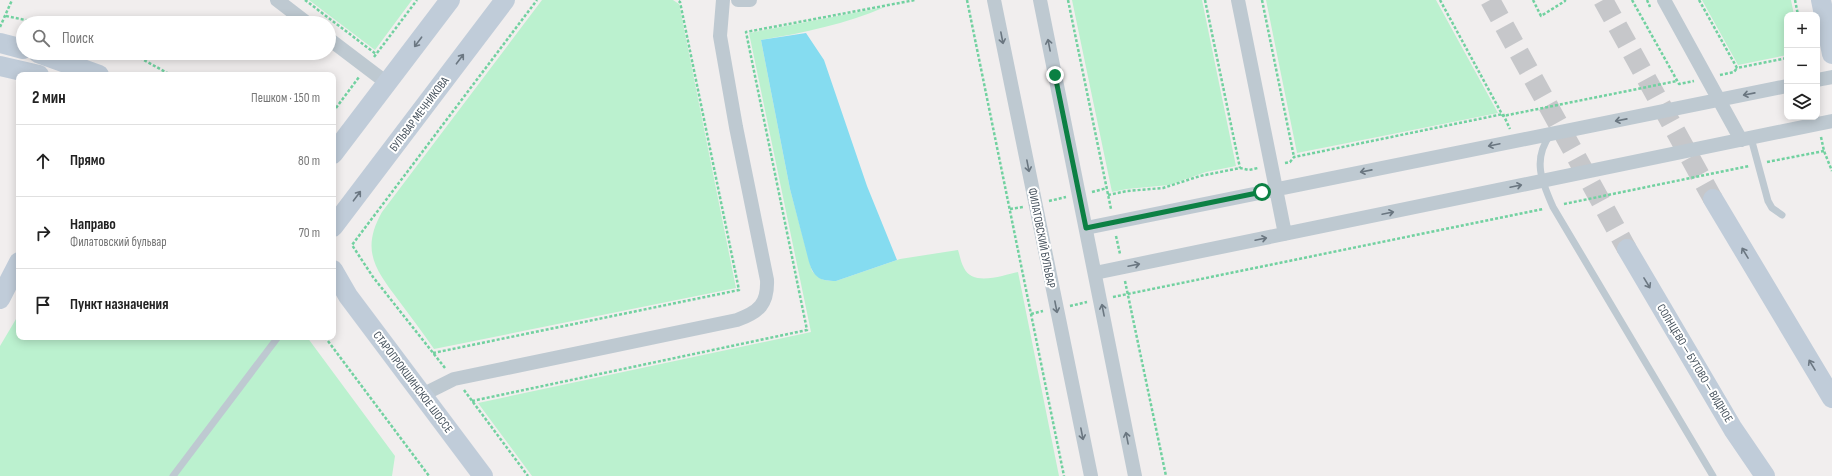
<!DOCTYPE html>
<html lang="ru">
<head>
<meta charset="utf-8">
<style>
  body { margin:0; font-family:"Sofia Sans Condensed",sans-serif; background:#f6f6f6; color:#222 }
  .controls { position:absolute; right:12px; top:12px; display:grid; overflow:hidden; border-radius:8px; box-shadow:0 2px 10px #0003 }
  .controls button { width:36px; height:36px; display:grid; place-items:center; padding:0; border:0; border-bottom:1px solid #e0e0e0; background:#fff; color:#222; font:20px sans-serif }
  .stop { position:absolute; width:12px; height:12px; margin:-9px; border:3px solid #0b8043; border-radius:50%; background:#fff }
  .stop.end { background:#0b8043; border-color:#fff; box-shadow:0 1px 4px #0008 }
  .list { margin:0; padding:0; list-style:none }
  h2 { display:flex; justify-content:space-between; align-items:center; height:52px; margin:0; padding:0 16px; font-size:17px }
  h2 small { font-size:13px; font-weight:400; color:#767676 }
  .list li { display:grid; grid-template-columns:26px 1fr auto; gap:12px; align-items:center; box-sizing:border-box; height:72px; padding:0 16px; border-top:1px solid #e0e0e0 }
  .list b { display:block; font-size:15px; white-space:nowrap }
  .list p { margin:0; font-size:13px; white-space:nowrap; color:#767676 }
  .list em { font-size:13px; font-style:normal; color:#767676 }
  .icon { flex:none; width:22px; height:22px; fill:none; stroke:currentColor; stroke-width:2; stroke-linecap:round; stroke-linejoin:round }
  .map { position:relative; flex:none; width:1832px; height:476px; overflow:hidden }
  .search { position:absolute; background:#fff; box-shadow:0 2px 10px #0003; left:16px; top:16px; width:320px; height:44px; display:flex; align-items:center; gap:10px; box-sizing:border-box; padding:0 14px; border-radius:22px; color:#767676; font-size:15px }
  .panel { position:absolute; background:#fff; box-shadow:0 2px 10px #0003; left:16px; top:72px; width:320px; height:268px; border-radius:8px }
  .map>svg:first-child { display:block }
</style>
</head>
<body>
<div class="map">
<svg width="1832" height="476" viewBox="0 0 1832 476">
  <rect width="100%" height="100%" fill="#f1eeee"/>
  <path fill="#bbf1cf" d="M309,0H412L375,50Z
    M542,0H673L679,4L736,288L434,349C423,333 411,317 399,301C376,270 360,251 382,212Z
    M1072,0H1202L1236,166L1206,172L1169,185L1127,189L1112,192Z
    M1266,0H1436L1498,113L1297,153Z
    M1702,0H1791L1794,15H1787V55L1738,65Z
    M885,7C846,24 803,33 761,40L790,189L812,271C820,280 825,281 836,281L900,259L958,250C960,256 961,263 964,268C973,287 1003,275 1018,272L1059,476H532L478,403L811,332L749,33Z
    M19,314V337H307L395,456L392,476H0V346Z"/>
  <path fill="#85dcf0" d="M806,33L824,60L867,186L897,260L836,281C820,281 814,278 809,262L790,189L761,40Z"/>
  <g fill="none" stroke-linecap="round" stroke-linejoin="round">
    <path stroke="#c6c7ca" stroke-width="20" stroke-dasharray="20 10" stroke-linecap="butt" d="M1490,0L1627,249
      M1603,0L1713,199"/>
    <path stroke="#71d1a0" stroke-width="2.5" stroke-dasharray="3 2" stroke-linecap="butt" d="M305,0L376,54
      M967,0L1064,476
      M1068,0L1111,209
      M1205,0L1240,168
      M1262,0L1294,157
      M1440,0L1503,116L1677,81
      M1533,0L1541,16L1565,1V0
      M1632,0L1679,84L1694,81
      M1647,0L1650,7
      M1699,0L1737,68L1787,58
      M1795,0L1798,15
      M6,16L40,23
      M0,27L12,0
      M131,53L171,75
      M374,57L417,0
      M1720,75L1734,72L1737,68
      M333,112L359,77
      M1821,137L1824,151L1832,171
      M1767,162L1824,151
      M1285,163L1290,162L1294,157L1503,114L1510,129
      M1092,192L1107,188
      M1108,195L1127,191L1163,188L1200,176L1240,168L1249,170L1258,168
      M1049,201L1066,197
      M1564,204L1749,166
      M1010,209L1023,207
      M1116,236L1120,254
      M1125,281L1166,476
      M1113,297L1543,209
      M1070,306L1087,302
      M1031,314L1043,311
      M325,337L429,476
      M433,353L739,290L680,2L677,0
      M445,368L373,277L352,245L537,0
      M464,390L528,476
      M472,401L807,330L746,32L915,0"/>
    <path stroke="#bec9d1" stroke-width="7" d="M1550,135C1532,160 1542,182 1553,207L1713,476
      M1751,138L1768,201L1772,208L1782,215
      M173,476L278,337"/>
    <path stroke="#bec9d1" stroke-width="14" d="M277,0L307,23
      M738,0H750
      M994,0L1091,476
      M1040,0L1135,476
      M1238,0L1285,234
      M1664,0L1741,140
      M329,39L387,83
      M1817,80L1832,77
      M1086,228L1787,86
      M1095,273L1832,121
      M422,395L454,379L737,320C759,312 768,304 767,280L736,127L720,36L723,0"/>
    <path stroke="#c0ccd9" stroke-width="20" d="M1821,0L1832,54
      M0,43L23,49
      M38,53L99,75
      M0,66L39,75
      M333,154L450,0
      M1713,199L1832,398
      M333,227L505,0
      M1627,249L1733,429L1765,476
      M333,270L348,296L483,476
      M0,299L19,262"/>
  </g>
  <defs><path id="oneway-shaft" d="M-6 0H5M1.5-3L5.5 0L1.5 3" fill="none" stroke-width="1.6" stroke-linecap="round" stroke-linejoin="round"/></defs>
  <g stroke="#6a7680">
    <use href="#oneway-shaft" transform="translate(1002 38) rotate(79)"/>
    <use href="#oneway-shaft" transform="translate(1049 45) rotate(-101)"/>
    <use href="#oneway-shaft" transform="translate(1749 94) rotate(169)"/>
    <use href="#oneway-shaft" transform="translate(1621 120) rotate(169)"/>
    <use href="#oneway-shaft" transform="translate(1494 145) rotate(168)"/>
    <use href="#oneway-shaft" transform="translate(1028 166) rotate(79)"/>
    <use href="#oneway-shaft" transform="translate(1366 171) rotate(169)"/>
    <use href="#oneway-shaft" transform="translate(1516 186) rotate(-12)"/>
    <use href="#oneway-shaft" transform="translate(1388 213) rotate(-12)"/>
    <use href="#oneway-shaft" transform="translate(1261 239) rotate(-12)"/>
    <use href="#oneway-shaft" transform="translate(1134 265) rotate(-12)"/>
    <use href="#oneway-shaft" transform="translate(1056 307) rotate(79)"/>
    <use href="#oneway-shaft" transform="translate(1103 310) rotate(-101)"/>
    <use href="#oneway-shaft" transform="translate(1082 434) rotate(79)"/>
    <use href="#oneway-shaft" transform="translate(1127 438) rotate(-101)"/>
  </g>
  <g stroke="#6b7782">
    <use href="#oneway-shaft" transform="translate(418 42) rotate(127)"/>
    <use href="#oneway-shaft" transform="translate(460 59) rotate(-53)"/>
    <use href="#oneway-shaft" transform="translate(357 196) rotate(-53)"/>
    <use href="#oneway-shaft" transform="translate(1745 253) rotate(-121)"/>
    <use href="#oneway-shaft" transform="translate(1647 283) rotate(59)"/>
    <use href="#oneway-shaft" transform="translate(1812 365) rotate(-121)"/>
  </g>
  <g fill="none" stroke-linecap="round" stroke-linejoin="round">
    <path stroke="#0b8043" stroke-width="5" d="M1055,75L1086,228L1262,192"/>
  </g>
  <g text-anchor="middle" stroke-width="4" stroke-linejoin="round" paint-order="stroke">
    <g font-size="12" fill="#46525d" stroke="#fff">
      <text transform="translate(419 114) rotate(-53)" y="4">БУЛЬВАР МЕЧНИКОВА</text>
      <text transform="translate(1042 238) rotate(79)" y="4">ФИЛАТОВСКИЙ БУЛЬВАР</text>
      <text transform="translate(1695 363) rotate(59)" y="4">СОЛНЦЕВО — БУТОВО — ВИДНОЕ</text>
      <text transform="translate(413 382) rotate(53)" y="4">СТАРОПРОКШИНСКОЕ ШОССЕ</text>
    </g>
  </g>
</svg>
<div class="controls">
<button>+</button>
<button>−</button>
<button><svg class="icon" aria-label="layers" viewBox="0 0 24 24"><path d="M12 4l9 5-9 5-9-5zM3 14l9 5 9-5"/></svg></button>
</div>
<div class="stop" style="left:1262px;top:192px"></div>
<div class="stop end" style="left:1055px;top:75px"></div>
<div class="search"><svg class="icon" aria-label="search" viewBox="0 0 24 24"><circle cx="10" cy="10" r="6"/><path d="M15 15l6 6"/></svg>Поиск</div>
<section class="panel">
<h2>2 мин<small>Пешком · 150 m</small></h2>
<ul class="list">
<li><svg class="icon" aria-label="ahead" viewBox="0 0 24 24"><path d="M12 20V5M6 11l6-6 6 6"/></svg><div><b>Прямо</b></div><em>80 m</em></li>
<li><svg class="icon" aria-label="right" viewBox="0 0 24 24"><path d="M7 20v-9h11M14 6l5 5-5 5"/></svg><div><b>Направо</b><p>Филатовский бульвар</p></div><em>70 m</em></li>
<li><svg class="icon" aria-label="arrive" viewBox="0 0 24 24"><path d="M6 21V4h12l-3 4 3 4H6"/></svg><div><b>Пункт назначения</b></div></li>
</ul>
</section>
</div>
</body>
</html>
